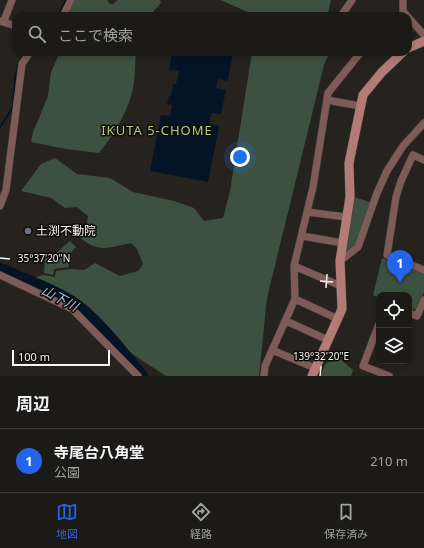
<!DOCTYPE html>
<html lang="ja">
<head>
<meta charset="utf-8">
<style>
  body { margin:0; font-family:"Noto Sans","Noto Sans JP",sans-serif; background:#292723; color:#f1f3f6 }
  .controls { position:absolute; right:12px; bottom:12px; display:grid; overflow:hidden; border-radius:8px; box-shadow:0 2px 6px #0003 }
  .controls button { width:36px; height:36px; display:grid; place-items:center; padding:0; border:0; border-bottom:1px solid #3a3835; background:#1c1a16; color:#f1f3f6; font:20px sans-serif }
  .scale { position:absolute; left:12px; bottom:10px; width:98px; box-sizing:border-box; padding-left:4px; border:2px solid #f7f4f2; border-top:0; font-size:11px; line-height:14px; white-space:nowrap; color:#f7f4f2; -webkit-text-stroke:3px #0e0c0a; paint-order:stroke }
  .you { position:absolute; left:240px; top:157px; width:14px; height:14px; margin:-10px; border:3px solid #fff; border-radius:50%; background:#1a73e8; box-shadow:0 0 0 6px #1a73e833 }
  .badge { display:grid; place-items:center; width:26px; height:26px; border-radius:50%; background:#2563eb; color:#fff; font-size:13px; font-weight:700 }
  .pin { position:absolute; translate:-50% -33px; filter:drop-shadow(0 1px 2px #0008) }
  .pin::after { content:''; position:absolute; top:21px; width:14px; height:12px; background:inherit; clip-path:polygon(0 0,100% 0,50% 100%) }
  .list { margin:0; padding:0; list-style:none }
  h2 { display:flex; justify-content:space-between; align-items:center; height:52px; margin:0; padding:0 16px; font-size:17px }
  h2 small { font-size:13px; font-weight:400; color:#a0a1a1 }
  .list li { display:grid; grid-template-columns:26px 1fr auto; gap:12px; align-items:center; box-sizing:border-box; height:64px; padding:0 16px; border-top:1px solid #3a3835 }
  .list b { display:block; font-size:15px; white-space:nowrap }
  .list p { margin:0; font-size:13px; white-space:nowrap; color:#a0a1a1 }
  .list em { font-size:13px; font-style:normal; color:#a0a1a1 }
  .icon { flex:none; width:22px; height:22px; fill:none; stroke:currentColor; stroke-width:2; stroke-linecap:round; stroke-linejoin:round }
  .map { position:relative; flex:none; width:424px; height:376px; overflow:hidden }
  .search { position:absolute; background:#1c1a16; box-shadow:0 2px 6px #0003; left:12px; right:12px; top:12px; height:44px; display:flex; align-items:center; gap:10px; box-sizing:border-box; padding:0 14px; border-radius:12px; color:#a0a1a1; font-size:15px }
  .sheet { height:116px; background:#1c1a16 }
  nav { display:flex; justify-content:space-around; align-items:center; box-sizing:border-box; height:56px; border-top:1px solid #3a3835; background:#1c1a16; font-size:11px; color:#a0a1a1 }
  nav a { display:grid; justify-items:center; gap:2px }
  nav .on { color:#2563eb }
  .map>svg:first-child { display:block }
</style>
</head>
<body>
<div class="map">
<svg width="424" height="376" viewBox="0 0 424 376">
  <rect width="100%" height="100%" fill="#26221e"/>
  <path fill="#3d5141" d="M74,0H107L110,4H113L118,0H160L161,3L152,13L145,16H68Z
    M220,0H331L328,13L329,16H257Z
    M60,52H136C135,62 135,73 134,83C130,109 115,133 99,153L66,149L31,142L33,132L48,96L51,72Z
    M252,52H330L324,65L267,298L259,376H166L126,350L102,324L79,304L57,291L30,279L43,275L55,277L56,271L71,269L84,270L95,263L120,276L138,271L143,264L137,249L131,243C107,248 96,254 77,234L86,227L88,216L77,207L65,208L51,198L21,191L41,164L55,158L77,174L110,178L133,192L174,201L194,208L204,221L223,218L230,191Z
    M354,197L370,202L356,244L349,252L346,250Z
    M70,241L76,247L67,257L69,267L54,269L53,275L44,273L45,259L55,254Z
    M382,258L424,274V292L416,309L409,310V295H379V298L373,295Z
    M334,354L353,370L351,376H320L325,365Z"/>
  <path fill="#041426" d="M172,52H233L228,81L218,79L216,88L226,90L221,114L211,113L209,124L219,126L208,182L150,171L161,115L170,116L172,105L167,104L169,96H171L173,84H176L179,71L169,70Z"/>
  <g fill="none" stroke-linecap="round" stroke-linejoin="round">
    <path stroke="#041426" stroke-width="2" d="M58,16L66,0
      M21,60L25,52
      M0,127L13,107L15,77L19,63"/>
    <path stroke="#041426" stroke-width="12" d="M0,269C23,279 58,291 78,306C100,323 124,354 142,376"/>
    <defs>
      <path id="street" d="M403,0V11L407,16
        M63,16L71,0
        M341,16L352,0
        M408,17L424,35
        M0,21L16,26
        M4,21L12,0
        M327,100L360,106
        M424,160L413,155L401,181L396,197L387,255L424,270
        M0,206L6,190L22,64L30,52
        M307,212L346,217
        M302,236L343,243
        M340,261L358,247L377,193L387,171L403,146L424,123
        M294,266L341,286
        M0,275L72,309L138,376
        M295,299L338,319
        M409,313L417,316L424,300
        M286,321L328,340
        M379,324L363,366L389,376
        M272,350L315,368
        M264,376L265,366L295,299L294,266L313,187L328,93L361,52"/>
      <path id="secondary" d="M408,48L424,41
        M312,376L342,309L340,261L350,197L349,163L363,95L382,72L403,52"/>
    </defs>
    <use href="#street" stroke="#433f3c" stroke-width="8"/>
    <use href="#secondary" stroke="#433f3c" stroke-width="10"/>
    <use href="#street" stroke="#7e5b57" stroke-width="7"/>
    <use href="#secondary" stroke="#b27b75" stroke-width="9"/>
  </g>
  <path fill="none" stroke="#f7f4f2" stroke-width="1.5" d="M0,258L10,259M320,281L333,282M326,288L327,274M320,376L321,366"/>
  <circle fill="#6b7280" stroke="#0e0c0a" stroke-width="1.5" cx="28" cy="231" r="4"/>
  <g text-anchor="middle" stroke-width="3" stroke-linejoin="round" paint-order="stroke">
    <g font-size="12" fill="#f7f4f2" stroke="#0e0c0a" text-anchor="start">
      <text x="36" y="235">土渕不動院</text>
    </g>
    <g font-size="13" letter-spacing="1" fill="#b5cb81" stroke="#0e0c0a">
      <text x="157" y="135">IKUTA 5-CHOME</text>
    </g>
    <g font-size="13" font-style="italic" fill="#9dc3ee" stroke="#0e0c0a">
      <text transform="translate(60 298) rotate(28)" y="5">山下川</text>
    </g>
  </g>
  <g font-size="10" text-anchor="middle" fill="#f7f4f2" stroke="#0e0c0a" stroke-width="3" stroke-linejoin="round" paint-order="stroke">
    <text x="44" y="262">35°37'20"N</text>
    <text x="321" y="360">139°32'20"E</text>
  </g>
</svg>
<div class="controls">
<button><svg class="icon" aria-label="locate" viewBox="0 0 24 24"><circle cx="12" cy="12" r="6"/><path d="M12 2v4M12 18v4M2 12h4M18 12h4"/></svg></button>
<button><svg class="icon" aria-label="layers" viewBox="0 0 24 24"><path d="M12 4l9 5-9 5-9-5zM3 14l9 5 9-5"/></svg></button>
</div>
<div class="scale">100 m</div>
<div class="you"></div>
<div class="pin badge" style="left:400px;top:283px">1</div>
<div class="search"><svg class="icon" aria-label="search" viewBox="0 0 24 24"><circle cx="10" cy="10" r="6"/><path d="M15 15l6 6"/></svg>ここで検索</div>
</div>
<section class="sheet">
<h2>周辺<small></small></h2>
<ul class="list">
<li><span class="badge">1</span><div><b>寺尾台八角堂</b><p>公園</p></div><em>210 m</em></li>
</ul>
</section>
<nav>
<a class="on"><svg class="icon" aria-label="map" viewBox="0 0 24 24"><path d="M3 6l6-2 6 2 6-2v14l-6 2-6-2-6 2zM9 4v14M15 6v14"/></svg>地図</a>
<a><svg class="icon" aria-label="directions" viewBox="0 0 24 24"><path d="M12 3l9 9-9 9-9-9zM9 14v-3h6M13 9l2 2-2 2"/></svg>経路</a>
<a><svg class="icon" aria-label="saved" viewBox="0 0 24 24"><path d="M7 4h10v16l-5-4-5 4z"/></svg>保存済み</a>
</nav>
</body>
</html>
